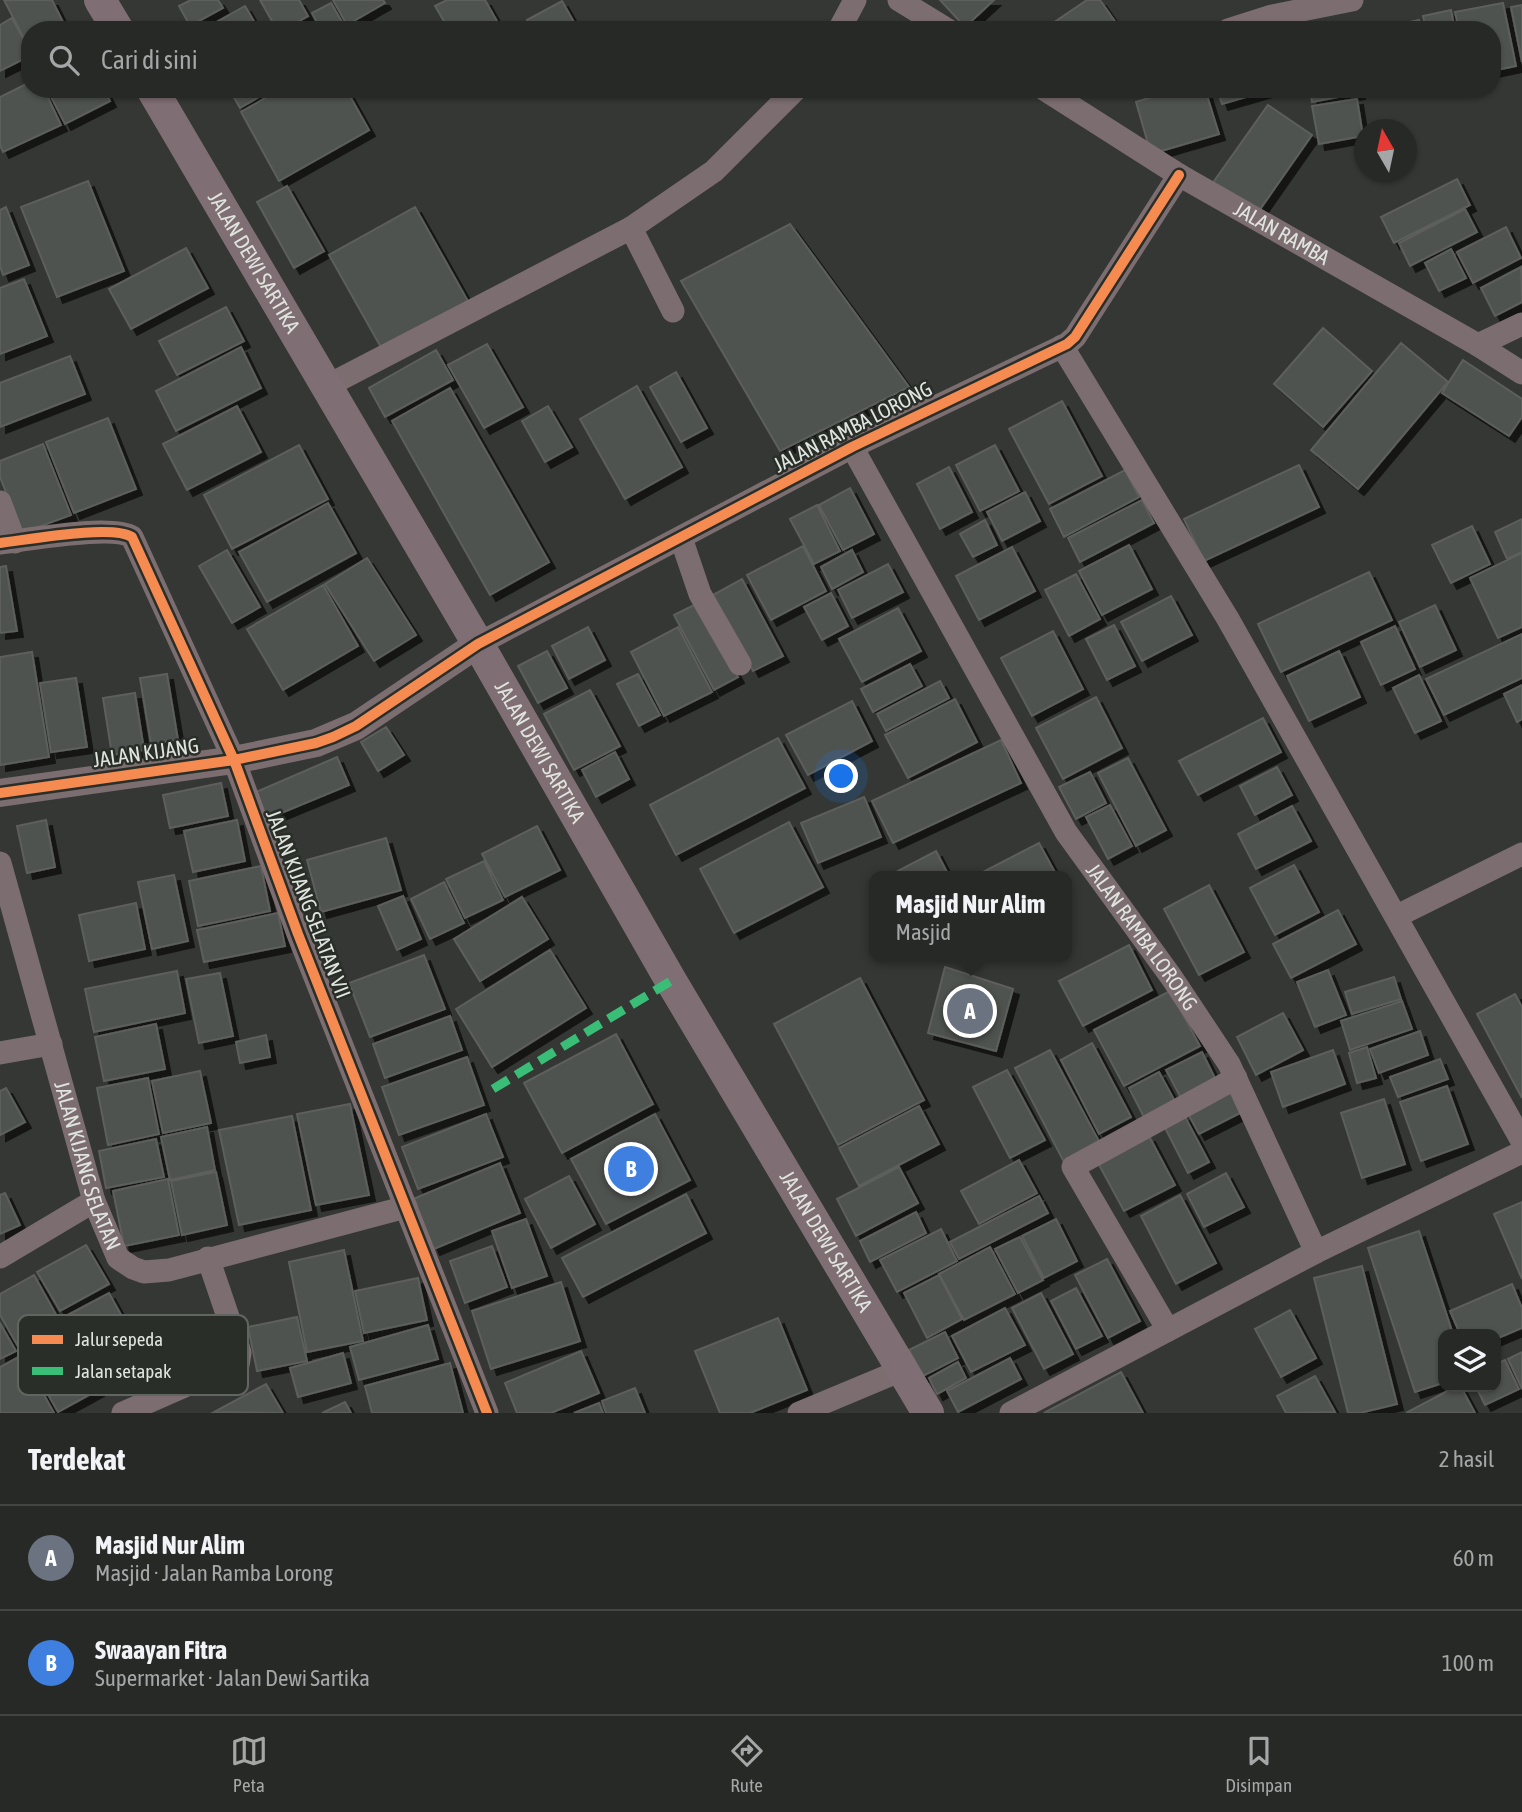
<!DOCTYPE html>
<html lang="id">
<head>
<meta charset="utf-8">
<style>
  body { margin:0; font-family:"Asap Condensed",sans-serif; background:#2f312e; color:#f1f3f6 }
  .controls { position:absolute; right:21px; bottom:21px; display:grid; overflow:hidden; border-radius:14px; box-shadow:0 2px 5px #0004 }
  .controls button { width:63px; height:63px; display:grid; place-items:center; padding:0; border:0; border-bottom:2px solid #434543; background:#272926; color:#f1f3f6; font:35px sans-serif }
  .compass { position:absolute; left:1354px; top:119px; width:63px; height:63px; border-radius:50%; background:#272926; box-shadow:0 2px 5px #0004; rotate:351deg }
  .you { position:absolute; left:842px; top:777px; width:24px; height:24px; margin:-18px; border:5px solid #fff; border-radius:50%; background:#1a73e8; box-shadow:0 0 0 10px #1a73e833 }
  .badge { display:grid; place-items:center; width:46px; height:46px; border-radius:50%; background:#a4a7a3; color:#fff; font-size:23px; font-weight:700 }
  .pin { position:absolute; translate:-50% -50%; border:4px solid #fff; box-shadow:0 2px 7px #0006 }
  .popup { position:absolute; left:869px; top:871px; width:203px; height:91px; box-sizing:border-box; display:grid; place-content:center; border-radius:14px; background:#272926; filter:drop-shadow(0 2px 5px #0005); font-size:23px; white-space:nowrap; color:#a4a6a7 }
  .popup b { font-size:26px; color:#f1f3f6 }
  .popup::after { content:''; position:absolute; left:50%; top:100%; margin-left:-14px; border:14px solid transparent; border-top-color:#272926 }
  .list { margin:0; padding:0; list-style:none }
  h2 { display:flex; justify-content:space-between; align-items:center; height:91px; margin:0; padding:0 28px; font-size:30px }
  h2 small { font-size:23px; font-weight:400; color:#a4a6a7 }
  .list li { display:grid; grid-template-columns:46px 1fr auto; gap:21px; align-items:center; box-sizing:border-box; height:105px; padding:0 28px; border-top:2px solid #434543 }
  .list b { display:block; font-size:26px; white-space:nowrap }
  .list p { margin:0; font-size:23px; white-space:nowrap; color:#a4a6a7 }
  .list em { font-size:23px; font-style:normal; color:#a4a6a7 }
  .icon { flex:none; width:38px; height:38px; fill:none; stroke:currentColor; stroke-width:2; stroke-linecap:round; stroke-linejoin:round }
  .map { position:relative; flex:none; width:1522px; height:1413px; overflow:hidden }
  .search { position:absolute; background:#272926; box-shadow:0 2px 5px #0004; left:21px; right:21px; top:21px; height:77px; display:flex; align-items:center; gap:18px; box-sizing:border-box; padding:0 24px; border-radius:28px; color:#a4a6a7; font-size:26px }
  .sheet { height:301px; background:#272926 }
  nav { display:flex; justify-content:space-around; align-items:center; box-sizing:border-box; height:98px; border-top:2px solid #434543; background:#272926; font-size:19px; color:#a4a6a7 }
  nav a { display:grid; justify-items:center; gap:4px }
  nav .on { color:#a4a7a3 }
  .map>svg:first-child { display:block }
</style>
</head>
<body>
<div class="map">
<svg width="1522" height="1413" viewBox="0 0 1522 1413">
  <defs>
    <filter id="shadow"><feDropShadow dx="6" dy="6" stdDeviation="0" flood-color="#0009"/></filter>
  </defs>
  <rect width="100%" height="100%" fill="#343733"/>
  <path fill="#50524f" stroke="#5c5f5c" stroke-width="2" filter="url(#shadow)" d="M4,0H52L67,30H30V50Z
    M191,0H218L223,8L190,26L179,6Z
    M260,0H299L308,16L283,30H277Z
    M333,0H383L385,3L347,25Z
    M447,0H485L502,30H449L435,6Z
    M940,0H994L965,27Z
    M1087,0H1100L1121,30H1049L1047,27Z
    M562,1L575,24L565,30H533L527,20Z
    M331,3L344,25L335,30H321L312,13Z
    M1503,3L1516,66L1492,71V30H1459L1455,12Z
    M1522,5V62L1511,7Z
    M245,6L259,30H214L211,25Z
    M1451,10L1455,30H1426L1423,16Z
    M12,18L30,51V56L0,71V25Z
    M1419,20L1421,30H1373Z
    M30,82V89H44L61,125L3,152L0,145V97Z
    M47,89H104L110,101L65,124Z
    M229,89H273L240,108Z
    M281,89H346L369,130L279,181L241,112Z
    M1178,89H1205L1219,134L1151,154L1136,102Z
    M1217,89H1274L1222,104Z
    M1310,89H1358L1359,93L1312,102Z
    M1357,99L1363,136L1319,144L1312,106Z
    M1268,105L1312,135L1256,215L1212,184Z
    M1457,179L1470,205L1394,243L1381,217Z
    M88,181L124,271L57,297L21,207Z
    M287,186L324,251L294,268L257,202Z
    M6,207L29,265L3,275L0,266V210Z
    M415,207L469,303L383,351L329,255Z
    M1465,209L1477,232L1410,266L1399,243Z
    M790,224L909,387L780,451L681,281Z
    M1506,227L1521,258L1473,283L1457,252Z
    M186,248L208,288L131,329L109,289Z
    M1451,249L1466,278L1439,291L1425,263Z
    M1521,267L1522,302L1495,316L1481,288Z
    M24,279L47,336L0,354V288Z
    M226,307L244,341L177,375L159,341Z
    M1323,328L1372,371L1323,427L1274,384Z
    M1401,343L1448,382L1358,489L1311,450Z
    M487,344L523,407L484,428L448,365Z
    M241,347L261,388L176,431L156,391Z
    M436,350L453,380L385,417L369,388Z
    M70,356L85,394L0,427V383Z
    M1463,360L1522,399V417L1509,436L1442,393Z
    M676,372L707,428L681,442L650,387Z
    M637,386L682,467L625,499L580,419Z
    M450,388L549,562L490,595L392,421Z
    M1062,401L1102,476L1049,504L1009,429Z
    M237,406L261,452L187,490L163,444Z
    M548,406L572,447L545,462L522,421Z
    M108,418L136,489L74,513L46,442Z
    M43,444L71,515L22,533L0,477V461Z
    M299,445L328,499L232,549L204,495Z
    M995,445L1019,491L980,511L956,465Z
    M1299,465L1319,507L1204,561L1184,519Z
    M949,467L972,512L940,529L917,484Z
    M1125,470L1139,497L1064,537L1050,509Z
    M850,488L874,534L843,550L819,505Z
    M1025,492L1040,521L1002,541L987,512Z
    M1142,500L1154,523L1080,562L1068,538Z
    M328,503L356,553L267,602L239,552Z
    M817,505L840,551L814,564L790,519Z
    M1522,519V552L1507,559L1495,532Z
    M985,520L997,545L973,557L960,534Z
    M1472,526L1490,564L1451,583L1432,545Z
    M1129,545L1152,589L1102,615L1079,571Z
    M803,546L826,591L771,620L747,575Z
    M1012,547L1035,591L979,620L956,576Z
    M227,550L260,607L232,623L199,566Z
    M852,550L863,572L832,589L821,567Z
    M1522,553V627L1498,638L1470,578Z
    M367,558L416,635L374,661L325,584Z
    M888,564L903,592L852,618L838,590Z
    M6,566L17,631L0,633V567Z
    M1369,572L1392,620L1281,672L1258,624Z
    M1076,574L1100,619L1069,636L1045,590Z
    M742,579L783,656L753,671L713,595Z
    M323,585L358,646L283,690L247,629Z
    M831,593L848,626L822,640L804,607Z
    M1171,596L1192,635L1142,661L1121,622Z
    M698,603L738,677L714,690L674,615Z
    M1435,605L1456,650L1420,667L1399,622Z
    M898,608L921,651L862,682L839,639Z
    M1114,625L1135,666L1107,680L1086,639Z
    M1395,626L1415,669L1381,685L1361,642Z
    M588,627L605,660L569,679L552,646Z
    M678,627L712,692L664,716L631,652Z
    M1053,631L1083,689L1032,716L1001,658Z
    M1522,634V678L1444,715L1426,679Z
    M547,651L567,688L538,703L518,666Z
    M1339,651L1360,697L1309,721L1287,676Z
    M32,652L49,757L0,765V657Z
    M910,664L922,686L873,712L861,689Z
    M167,674L178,740L151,744L140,678Z
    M638,674L660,715L639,726L617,684Z
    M1419,675L1441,721L1415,733L1393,688Z
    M76,678L87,747L51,752L40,683Z
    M940,681L949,698L886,731L877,714Z
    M1522,685V719L1517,722L1504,694Z
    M590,690L620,746L574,770L544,714Z
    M135,693L144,750L112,755L103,698Z
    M1096,697L1122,748L1063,779L1036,728Z
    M955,699L977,742L908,778L885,735Z
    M852,701L872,741L808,775L786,735Z
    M1263,718L1281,752L1198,795L1179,761Z
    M386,727L404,755L378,771L361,742Z
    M778,738L805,788L676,855L650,805Z
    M1001,740L1021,783L893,843L872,801Z
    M615,752L629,779L596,797L582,770Z
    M337,757L349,785L267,819L256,792Z
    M1128,758L1166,830L1136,846L1098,773Z
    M1277,767L1292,795L1255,815L1240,786Z
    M1090,772L1106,803L1076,819L1059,787Z
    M221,783L228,816L170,828L163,795Z
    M864,797L881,837L818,863L801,823Z
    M1110,805L1132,846L1108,859L1086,817Z
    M1292,806L1311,841L1256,869L1238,834Z
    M46,820L55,867L27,873L17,826Z
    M237,820L245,861L193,872L184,831Z
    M789,822L823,887L734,933L700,869Z
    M537,826L560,870L505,897L482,854Z
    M386,838L401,890L321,912L307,860Z
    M1039,843L1057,876H981L979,874Z
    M936,851L949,876H901L898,871Z
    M484,861L503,900L465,918L446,879Z
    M1294,865L1319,912L1275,935L1250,888Z
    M261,866L270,911L198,926L189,881Z
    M174,875L188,941L152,949L138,882Z
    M444,882L464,923L430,939L411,899Z
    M1209,885L1244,952L1199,975L1164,909Z
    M403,896L421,939L397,950L378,906Z
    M522,897L548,939L480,981L454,939Z
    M136,903L145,949L89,961L79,915Z
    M1338,910L1356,944L1291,978L1273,944Z
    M278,913L285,946L204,962L197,930Z
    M1129,945L1152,990L1083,1026L1059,981Z
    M550,950L586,1008L492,1067L456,1009Z
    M424,955L445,1009L370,1037L349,983Z
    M945,967L1013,989L996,1051L928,1033Z
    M1328,970L1346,1015L1315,1027L1297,982Z
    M177,971L185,1013L94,1032L85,989Z
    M220,973L233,1036L199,1043L186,979Z
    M1394,977L1401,999L1352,1014L1345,992Z
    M860,978L924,1100L838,1145L774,1024Z
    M1170,991L1200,1046L1124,1086L1094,1030Z
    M1515,994L1522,1007V1098L1477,1014Z
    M1402,1001L1412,1029L1350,1050L1341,1021Z
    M1283,1013L1303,1050L1256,1075L1237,1037Z
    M450,1016L462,1050L385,1078L373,1044Z
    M156,1024L165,1069L104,1081L95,1037Z
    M1420,1031L1428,1055L1379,1073L1370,1049Z
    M616,1034L653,1104L562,1153L524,1083Z
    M266,1035L270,1057L240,1063L236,1042Z
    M1092,1043L1131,1117L1099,1134L1061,1060Z
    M1367,1047L1376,1078L1357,1083L1349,1053Z
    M1050,1050L1101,1145L1065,1164L1015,1068Z
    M1333,1050L1345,1084L1283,1107L1271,1072Z
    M1202,1052L1217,1082L1182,1100L1166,1070Z
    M467,1057L484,1105L399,1135L382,1087Z
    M1440,1059L1448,1079L1398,1097L1390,1077Z
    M1007,1070L1045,1140L1010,1158L973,1087Z
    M200,1071L211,1123L163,1133L152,1081Z
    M1159,1072L1178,1107L1147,1123L1129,1088Z
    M148,1078L159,1134L108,1145L97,1088Z
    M1447,1086L1468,1144L1421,1161L1400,1102Z
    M6,1088L25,1122L0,1135V1091Z
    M1230,1089L1242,1112L1199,1134L1187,1112Z
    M1384,1099L1405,1164L1362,1178L1341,1113Z
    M350,1104L369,1195L316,1205L297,1114Z
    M919,1106L939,1144L859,1186L839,1148Z
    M486,1114L503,1157L418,1189L402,1147Z
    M655,1114L690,1180L606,1224L571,1159Z
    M1184,1115L1209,1162L1188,1173L1164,1126Z
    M292,1116L311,1210L239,1225L219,1130Z
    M207,1127L215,1170L170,1180L161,1137Z
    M1149,1136L1175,1185L1124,1211L1098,1163Z
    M156,1139L164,1177L106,1188L99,1151Z
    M1019,1160L1037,1193L979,1224L961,1191Z
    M500,1163L520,1213L434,1249L413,1199Z
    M899,1167L918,1203L856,1236L837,1199Z
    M216,1172L227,1225L182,1235L171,1181Z
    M1226,1173L1244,1207L1204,1227L1187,1194Z
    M569,1176L595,1224L551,1248L525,1199Z
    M168,1179L179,1235L124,1246L113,1191Z
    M5,1193L20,1225L0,1234V1195Z
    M686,1194L706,1233L583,1297L562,1258Z
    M1180,1195L1216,1263L1176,1284L1141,1216Z
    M1039,1196L1048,1213L959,1259L950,1242Z
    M1522,1202V1279L1494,1214Z
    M916,1212L926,1233L870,1262L860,1241Z
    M526,1219L547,1276L512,1288L492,1231Z
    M1056,1219L1077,1261L1044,1278L1022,1236Z
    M941,1229L957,1261L897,1292L880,1260Z
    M1419,1231L1453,1334H1443V1383L1415,1392L1368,1248Z
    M1020,1237L1043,1280L1018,1293L995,1249Z
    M86,1245L109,1284L60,1311L37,1272Z
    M492,1246L507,1287L465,1303L450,1261Z
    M990,1247L1015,1294L964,1320L939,1274Z
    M344,1250L363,1341L307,1352L289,1262Z
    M1107,1259L1140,1321L1108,1338L1075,1275Z
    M1362,1266L1397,1404L1360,1413H1348L1314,1278Z
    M34,1275L63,1327L20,1350L0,1315V1294Z
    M939,1275L962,1319L927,1338L904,1293Z
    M418,1278L427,1320L364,1333L355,1291Z
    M561,1282L580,1341L491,1369L472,1311Z
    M1512,1284L1522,1308V1328L1496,1339V1334H1460L1450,1311Z
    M1076,1288L1102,1336L1076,1349L1051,1301Z
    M109,1293L141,1351L97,1375L64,1317Z
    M1041,1293L1073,1354L1044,1369L1012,1308Z
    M1005,1308L1025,1345L971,1372L952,1336Z
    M1290,1310L1316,1358L1281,1377L1255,1329Z
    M297,1317L307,1361L257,1371L248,1327Z
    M778,1318L807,1390L750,1413H720L695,1351Z
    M0,1323L16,1351L0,1359Z
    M428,1325L438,1359L359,1380L350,1347Z
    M66,1331L98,1390L58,1412L25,1354Z
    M945,1332L958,1358L923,1376L909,1350Z
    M581,1351L599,1393L551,1413H517L505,1383Z
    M1522,1352V1389L1508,1359Z
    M343,1353L351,1383L298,1397L290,1368Z
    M22,1355L54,1413H0V1367Z
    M1010,1358L1021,1379L958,1412L947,1391Z
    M1505,1360L1519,1389L1485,1405L1476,1387H1496V1364Z
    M958,1362L966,1378L937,1394L929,1378Z
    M450,1363L463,1413H372L365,1386Z
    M1121,1372L1143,1413H1044Z
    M1315,1376L1335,1412L1286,1413L1277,1396Z
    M266,1384L283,1413L214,1412Z
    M1455,1387H1461L1475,1413H1406Z
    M635,1388L645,1413H606L602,1401Z
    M345,1402L351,1413H322Z
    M599,1403L603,1413H574Z"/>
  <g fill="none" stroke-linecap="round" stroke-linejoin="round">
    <g stroke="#7c6d70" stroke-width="23">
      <path d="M899,0L948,30"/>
      <path d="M839,30L855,0"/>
      <path d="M1228,30L1272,16L1352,0"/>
      <path id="s1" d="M1044,89L1179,175L1478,345L1522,373"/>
      <path d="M631,228L714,171L796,89"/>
      <path d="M1478,345L1522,324"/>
      <path d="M1062,346L1228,619L1522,1141"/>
      <path d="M327,386L631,228L673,311"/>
      <path id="s2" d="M852,447L1066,832L1172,978L1229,1064L1316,1252"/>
      <path d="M0,502L15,542"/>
      <path d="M681,538L700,594L740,664"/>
      <path d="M0,543C27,540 112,524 132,537L234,760L298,934L487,1413"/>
      <path d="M478,644L852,447L1067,344L1075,337L1179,175"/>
      <path id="s3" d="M0,863L94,1201L118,1258L133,1268L144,1272L169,1270L406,1207"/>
      <path d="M1397,916L1522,854"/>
      <path d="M0,1053L51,1044"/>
      <path d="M0,1257L94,1201"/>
      <path d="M1168,1330L1073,1167L1236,1078"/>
      <path d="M123,1413L187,1385L227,1372L238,1365L240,1353L238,1346L208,1258"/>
      <path d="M799,1413L902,1370"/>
      <path d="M1011,1413L1316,1252L1522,1152"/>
    </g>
    <path stroke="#7c6d70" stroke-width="28" d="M0,793L234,760L316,743L356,726L478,644"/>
    <g stroke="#7f6e73" stroke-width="32">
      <path d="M100,0L118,30"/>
      <path id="s4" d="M152,89L478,644L671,981L928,1413"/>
    </g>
    <path stroke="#3abd76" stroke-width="9" stroke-dasharray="18 9" stroke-linecap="butt" d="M493,1089L671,981"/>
    <defs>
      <path id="cycleway" d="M0,543C27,540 112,524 132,537L234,760L298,934L487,1413
        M0,793L234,760L316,743L333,737L356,726L478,644L852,447L1067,344L1075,337L1179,175"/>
    </defs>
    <use href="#cycleway" stroke="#292e28" stroke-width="15"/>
    <use href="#cycleway" stroke="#f68b52" stroke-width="10"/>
  </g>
  <g text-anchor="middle" stroke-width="5" stroke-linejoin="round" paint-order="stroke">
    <g font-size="21" fill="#e0e4df" stroke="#292e28">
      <text dy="7" stroke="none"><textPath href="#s1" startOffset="278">JALAN RAMBA</textPath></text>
      <text dy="7" stroke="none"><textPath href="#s4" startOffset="201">JALAN DEWI SARTIKA</textPath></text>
      <text transform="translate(853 427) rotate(-27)" y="7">JALAN RAMBA LORONG</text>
      <text dy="7" stroke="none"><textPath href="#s4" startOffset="768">JALAN DEWI SARTIKA</textPath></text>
      <text transform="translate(146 753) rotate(-8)" y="7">JALAN KIJANG</text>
      <text transform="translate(308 904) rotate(69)" y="7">JALAN KIJANG SELATAN VII</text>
      <text dy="7" stroke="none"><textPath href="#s2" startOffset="570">JALAN RAMBA LORONG</textPath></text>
      <text dy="7" stroke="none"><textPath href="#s3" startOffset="315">JALAN KIJANG SELATAN</textPath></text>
      <text dy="7" stroke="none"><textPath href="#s4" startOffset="1335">JALAN DEWI SARTIKA</textPath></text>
    </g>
  </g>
  <rect x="18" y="1315" width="230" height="80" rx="10" fill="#292e28" stroke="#60655f" stroke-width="2"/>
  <rect x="32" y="1335" width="31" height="9" fill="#f68b52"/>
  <rect x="32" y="1367" width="31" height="8" fill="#3abd76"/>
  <g font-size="19" fill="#e0e4df">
    <text x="75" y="1346">Jalur sepeda</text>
    <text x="75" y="1378">Jalan setapak</text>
  </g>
</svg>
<div class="controls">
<button><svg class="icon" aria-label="layers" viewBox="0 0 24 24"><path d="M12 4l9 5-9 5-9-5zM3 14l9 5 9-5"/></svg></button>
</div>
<svg class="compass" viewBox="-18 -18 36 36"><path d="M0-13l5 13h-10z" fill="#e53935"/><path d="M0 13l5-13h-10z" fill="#a4a6a7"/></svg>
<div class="you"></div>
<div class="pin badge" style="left:970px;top:1011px;background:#6b7280">A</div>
<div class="popup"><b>Masjid Nur Alim</b>Masjid</div>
<div class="pin badge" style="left:631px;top:1169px;background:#3f7fe0">B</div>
<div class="search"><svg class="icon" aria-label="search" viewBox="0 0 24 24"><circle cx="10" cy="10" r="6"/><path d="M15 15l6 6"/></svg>Cari di sini</div>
</div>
<section class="sheet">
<h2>Terdekat<small>2 hasil</small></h2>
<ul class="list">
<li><span class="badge" style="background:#6b7280">A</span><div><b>Masjid Nur Alim</b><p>Masjid · Jalan Ramba Lorong</p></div><em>60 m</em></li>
<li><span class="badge" style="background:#3f7fe0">B</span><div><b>Swaayan Fitra</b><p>Supermarket · Jalan Dewi Sartika</p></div><em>100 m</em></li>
</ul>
</section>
<nav>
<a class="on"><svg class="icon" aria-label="map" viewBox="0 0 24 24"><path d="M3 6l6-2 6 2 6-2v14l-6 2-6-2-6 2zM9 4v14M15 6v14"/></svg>Peta</a>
<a><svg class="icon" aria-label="directions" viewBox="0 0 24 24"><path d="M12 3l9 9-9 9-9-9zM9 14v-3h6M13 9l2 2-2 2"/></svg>Rute</a>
<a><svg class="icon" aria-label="saved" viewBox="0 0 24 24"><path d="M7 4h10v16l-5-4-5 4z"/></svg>Disimpan</a>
</nav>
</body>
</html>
